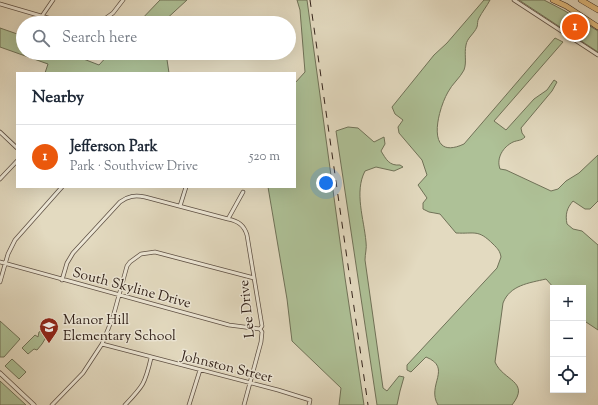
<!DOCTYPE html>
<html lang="en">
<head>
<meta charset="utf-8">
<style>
  body { margin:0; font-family:"Sorts Mill Goudy",serif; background:#f6f6f7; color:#1f2937 }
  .controls { position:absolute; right:12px; bottom:12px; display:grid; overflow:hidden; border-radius:0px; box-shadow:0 4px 16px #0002 }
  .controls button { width:36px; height:36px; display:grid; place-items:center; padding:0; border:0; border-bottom:1px solid #e0e1e3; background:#fff; color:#1f2937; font:20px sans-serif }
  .you { position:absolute; left:326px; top:183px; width:14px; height:14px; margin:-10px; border:3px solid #fff; border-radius:50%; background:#1a73e8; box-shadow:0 0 0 6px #1a73e833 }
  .badge { display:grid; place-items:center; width:26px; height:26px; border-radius:50%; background:#ea580c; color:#fff; font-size:13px; font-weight:700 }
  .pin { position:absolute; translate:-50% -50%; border:2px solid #fff; box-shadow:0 1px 4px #0006 }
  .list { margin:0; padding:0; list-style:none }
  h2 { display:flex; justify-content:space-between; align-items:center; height:52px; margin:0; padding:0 16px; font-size:17px }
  h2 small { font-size:13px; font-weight:400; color:#747a83 }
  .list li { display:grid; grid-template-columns:26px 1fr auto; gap:12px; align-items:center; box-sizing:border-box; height:64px; padding:0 16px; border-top:1px solid #e0e1e3 }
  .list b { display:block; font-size:15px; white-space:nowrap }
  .list p { margin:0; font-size:13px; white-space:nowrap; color:#747a83 }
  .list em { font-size:13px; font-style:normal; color:#747a83 }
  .icon { flex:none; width:22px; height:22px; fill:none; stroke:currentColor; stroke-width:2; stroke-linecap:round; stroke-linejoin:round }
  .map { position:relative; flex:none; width:598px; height:405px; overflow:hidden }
  .search { position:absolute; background:#fff; box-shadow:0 4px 16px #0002; left:16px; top:16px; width:280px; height:44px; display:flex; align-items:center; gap:10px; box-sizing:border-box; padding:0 14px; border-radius:22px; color:#747a83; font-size:15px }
  .panel { position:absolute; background:#fff; box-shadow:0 4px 16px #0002; left:16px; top:72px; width:280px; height:116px; border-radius:0px }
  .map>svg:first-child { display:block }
</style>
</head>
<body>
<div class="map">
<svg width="598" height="405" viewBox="0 0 598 405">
  <rect width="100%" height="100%" fill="#e3dac0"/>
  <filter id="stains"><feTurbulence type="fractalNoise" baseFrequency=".005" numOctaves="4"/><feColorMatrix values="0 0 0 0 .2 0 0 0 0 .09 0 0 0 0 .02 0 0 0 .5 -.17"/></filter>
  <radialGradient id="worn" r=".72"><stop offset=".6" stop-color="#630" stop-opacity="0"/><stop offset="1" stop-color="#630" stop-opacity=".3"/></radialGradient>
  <path fill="#aec197" stroke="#707258" d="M160,0H187L162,23H138Z
    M297,0H307L345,278L364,405H339L341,388L292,341L287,299L268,187H295V83L305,72L300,10Z
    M484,0H490C487,6 482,12 479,18C477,21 478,24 477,27C474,34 467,38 466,45C464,54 467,62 464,70C460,78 452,84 448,92C437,111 425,162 464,144L555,38L563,42L494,121L506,130L534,99L547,90L554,80L557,82L552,91L521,128L522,133L525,137C521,141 518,140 513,142C503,147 496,158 500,169L506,170L551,191L558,189L566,181L579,173L598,155V201L590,209H585L573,201C567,208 565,214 567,224L573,229L582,231L598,245V330L583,320V288H554L546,279C529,283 510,285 503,303L495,362C503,381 531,381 512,405H438C426,385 453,368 426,357L411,372L407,370V365L497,268L501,257C500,251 498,249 493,244C478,229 475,234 456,233L440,214L429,212L423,209V203L427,198L418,185L427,175L422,160L399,133L398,127L403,120L395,114L392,107L434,55L447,43Z
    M519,0H544L565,11L598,31V52Z
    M0,28L23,36V53H68L99,65L110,53H166L169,73H45L48,64L0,47Z
    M348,127L358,128L374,142L384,137L385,144L381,151C386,159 389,166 400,165L403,167L394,171L376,167L365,171C354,192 364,219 366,242C367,248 365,254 365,260L383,388L387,391L399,376L404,377L400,391L397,405H377L336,131Z
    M0,321L20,339L4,357H0Z
    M44,330L48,334L42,344L37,350L34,349L28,354L22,348L35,335L38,337L39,332Z
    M12,359L26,372L19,379L5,366Z
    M0,381L26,405H0Z"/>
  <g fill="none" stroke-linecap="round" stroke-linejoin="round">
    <defs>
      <path id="minor" d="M514,0L598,55
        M0,4L65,23
        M42,16L53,0
        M99,23L113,13L123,0
        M0,132L17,148
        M0,179L17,161
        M180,206L186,187
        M228,219L243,192
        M0,262L229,325L260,329
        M62,280L67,263L73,253L120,202C128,196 135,195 145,197L228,219C238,221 244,225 247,235L262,326L260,329L262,332L261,342L244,405
        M0,282L8,254L15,240L62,187
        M102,344L278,390L310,400L309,405
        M52,405L83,373L102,344L113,317L127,266L130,262L141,254L155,252L254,278
        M125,405C143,386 145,384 151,358
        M189,405L200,370"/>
      <path id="tertiary" d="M0,373L34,405"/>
      <path id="trunk" d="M553,0L566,6L598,27
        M581,0L598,10"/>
    </defs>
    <use href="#minor" stroke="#5e5044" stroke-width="4.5"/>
    <use href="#tertiary" stroke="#5e5044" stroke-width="5"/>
    <use href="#trunk" stroke="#32221a" stroke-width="6"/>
    <use href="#minor" stroke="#ede7d6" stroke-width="3"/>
    <use href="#tertiary" stroke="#ede7d6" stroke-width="3.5"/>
    <use href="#trunk" stroke="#e2bd80" stroke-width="5"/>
    <path stroke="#32221a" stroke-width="1" stroke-dasharray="7 7" stroke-linecap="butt" d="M310,0L368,405"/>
  </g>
  <defs>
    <symbol id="school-pin" viewBox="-11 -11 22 30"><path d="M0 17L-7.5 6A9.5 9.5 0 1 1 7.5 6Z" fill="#8f2418" stroke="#ede7d6"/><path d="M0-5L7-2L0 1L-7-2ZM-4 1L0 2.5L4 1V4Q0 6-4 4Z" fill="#fff"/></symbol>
  </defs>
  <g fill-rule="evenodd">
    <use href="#school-pin" x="38" y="316" width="22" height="30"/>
  </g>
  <g text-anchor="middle" stroke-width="3" stroke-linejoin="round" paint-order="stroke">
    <g font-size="14" fill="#32221a" stroke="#ede7d6">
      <text transform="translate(132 287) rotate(15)" y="5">South Skyline Drive</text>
      <text transform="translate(246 309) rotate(-96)" y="5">Lee Drive</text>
      <text transform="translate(227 366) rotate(14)" y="5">Johnston Street</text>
    </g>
    <g font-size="14" fill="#32221a" stroke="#ede7d6" text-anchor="start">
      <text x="63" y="324">Manor Hill<tspan x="63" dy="16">Elementary School</tspan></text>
    </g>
  </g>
  <rect width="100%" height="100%" filter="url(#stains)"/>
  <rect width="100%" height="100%" fill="url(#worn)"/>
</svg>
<div class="controls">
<button>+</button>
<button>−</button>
<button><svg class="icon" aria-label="locate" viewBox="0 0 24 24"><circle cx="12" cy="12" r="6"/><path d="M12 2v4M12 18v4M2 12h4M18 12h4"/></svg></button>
</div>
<div class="you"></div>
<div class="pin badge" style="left:575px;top:27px">1</div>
<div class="search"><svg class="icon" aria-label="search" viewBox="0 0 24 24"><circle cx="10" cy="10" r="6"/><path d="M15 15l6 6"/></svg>Search here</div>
<section class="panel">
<h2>Nearby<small></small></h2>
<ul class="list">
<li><span class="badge">1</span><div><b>Jefferson Park</b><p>Park · Southview Drive</p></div><em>520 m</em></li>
</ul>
</section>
</div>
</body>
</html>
